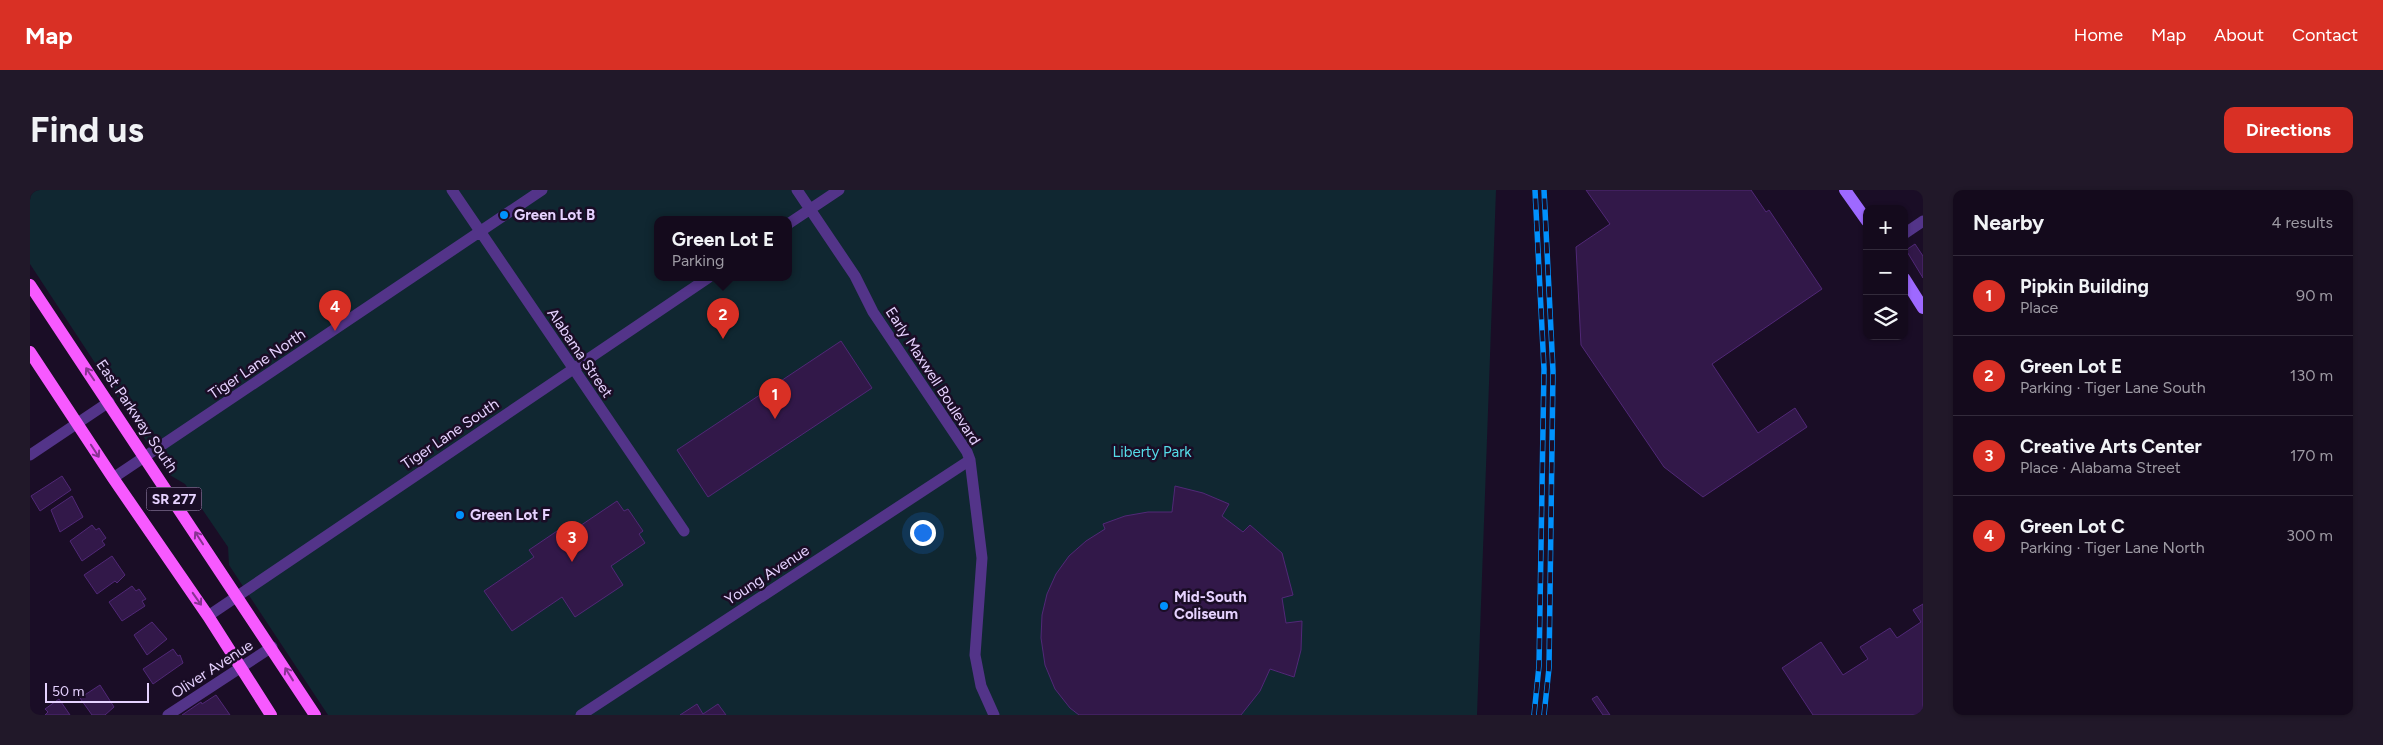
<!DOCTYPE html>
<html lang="en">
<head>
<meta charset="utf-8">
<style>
  body { margin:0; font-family:Figtree,sans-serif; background:#211829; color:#f1f3f6 }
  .controls { position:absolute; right:15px; top:15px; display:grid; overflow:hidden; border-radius:10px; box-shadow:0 1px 4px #0004 }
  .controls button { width:45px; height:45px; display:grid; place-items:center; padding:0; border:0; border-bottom:1px solid #332b3b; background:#140a1c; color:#f1f3f6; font:25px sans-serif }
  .scale { position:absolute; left:15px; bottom:12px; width:104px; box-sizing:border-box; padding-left:5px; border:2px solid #e6d2ff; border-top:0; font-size:14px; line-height:18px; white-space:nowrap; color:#e6d2ff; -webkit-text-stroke:4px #1a0d26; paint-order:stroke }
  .you { position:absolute; left:892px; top:342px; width:18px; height:18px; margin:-12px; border:4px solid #fff; border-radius:50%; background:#1a73e8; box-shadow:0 0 0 8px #1a73e833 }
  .badge { display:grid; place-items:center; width:32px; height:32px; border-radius:50%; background:#d93025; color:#fff; font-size:16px; font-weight:700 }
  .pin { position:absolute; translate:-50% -41px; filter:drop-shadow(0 1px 2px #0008) }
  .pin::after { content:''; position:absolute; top:26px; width:18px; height:15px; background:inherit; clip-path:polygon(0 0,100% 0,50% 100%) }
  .popup { position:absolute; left:624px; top:26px; width:138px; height:65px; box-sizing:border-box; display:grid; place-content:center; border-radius:10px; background:#140a1c; filter:drop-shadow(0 1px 4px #0005); font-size:16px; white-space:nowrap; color:#9d9aa3 }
  .popup b { font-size:19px; color:#f1f3f6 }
  .popup::after { content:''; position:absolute; left:50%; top:100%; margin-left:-10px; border:10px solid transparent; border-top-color:#140a1c }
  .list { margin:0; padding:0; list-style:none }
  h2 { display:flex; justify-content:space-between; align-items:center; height:65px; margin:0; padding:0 20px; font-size:21px }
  h2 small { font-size:16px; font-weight:400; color:#9d9aa3 }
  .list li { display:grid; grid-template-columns:32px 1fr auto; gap:15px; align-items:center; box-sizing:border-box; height:80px; padding:0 20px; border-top:1px solid #332b3b }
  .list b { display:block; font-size:19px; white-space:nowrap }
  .list p { margin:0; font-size:16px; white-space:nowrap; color:#9d9aa3 }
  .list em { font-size:16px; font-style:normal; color:#9d9aa3 }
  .icon { flex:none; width:28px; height:28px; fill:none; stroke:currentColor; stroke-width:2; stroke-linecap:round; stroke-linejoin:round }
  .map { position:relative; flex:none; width:1893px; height:525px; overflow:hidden; border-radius:10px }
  header { display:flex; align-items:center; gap:30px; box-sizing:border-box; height:70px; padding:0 25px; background:#d93025; color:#fff }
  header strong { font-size:24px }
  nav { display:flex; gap:28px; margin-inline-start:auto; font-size:18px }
  .intro { display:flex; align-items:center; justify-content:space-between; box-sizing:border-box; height:120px; padding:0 30px }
  h1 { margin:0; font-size:35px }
  .button { padding:12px 22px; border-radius:10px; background:#d93025; color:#fff; font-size:18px; font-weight:700 }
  main { display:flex; gap:30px; padding:0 30px }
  aside { flex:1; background:#140a1c; border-radius:10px; box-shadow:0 1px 4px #0004 }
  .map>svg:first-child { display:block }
</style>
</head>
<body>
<header>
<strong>Map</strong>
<nav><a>Home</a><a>Map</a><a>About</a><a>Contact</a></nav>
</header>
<div class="intro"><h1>Find us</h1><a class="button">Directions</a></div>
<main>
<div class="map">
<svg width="1893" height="525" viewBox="0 0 1893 525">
  <rect width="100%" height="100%" fill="#1a0d26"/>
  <path fill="#102731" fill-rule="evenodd" d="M0,0H1466L1447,525H298L199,375L198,357L155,294L138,284L0,74ZM628,30H758V88H628Z"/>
  <path fill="#321849" stroke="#512877" d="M1556,0H1721L1736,22L1739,20L1792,99L1682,174L1728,243L1765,218L1777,237L1673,307L1634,277L1551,155L1546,57L1580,34Z
    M1885,54L1893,66V88L1876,60Z
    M811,151L842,198L678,307L647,260Z
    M32,286L41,300L10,321L1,306Z
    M1145,296L1173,303L1199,314L1192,326L1213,342L1220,335L1252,363L1263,405L1252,408L1256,433L1272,431L1271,460L1264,487L1240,479L1230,501L1211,525H1049L1040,518L1025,499L1015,475L1011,448L1012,425L1017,404L1026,384L1039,366L1056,351L1075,339L1073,334L1095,326L1118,322H1142Z
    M42,306L53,327L30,342L21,320Z
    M587,311L594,321L598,319L613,341L609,344L615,353L581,376L593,395L545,427L532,407L482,441L454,401L504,367L499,360L530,339L535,346Z
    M62,335L66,340L69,338L76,348L72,351L75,355L52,371L40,351Z
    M82,366L95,385L87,393L85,391L67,404L54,385Z
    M102,396L106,401L109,399L116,409L112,411L115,416L92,431L79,412Z
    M1893,414V525H1783L1752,478L1791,452L1813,485L1838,469L1830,457L1860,438L1867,448L1891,432L1883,420Z
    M122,432L137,449L117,465L104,445Z
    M143,459L148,466L150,465L153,473L123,494L113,479Z
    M70,495L84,517L75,525H62L50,508Z
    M186,505L200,525H152L171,512L172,514Z
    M1567,506L1580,525H1573L1562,509Z
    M29,509L40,525H15L18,522L15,519Z
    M667,514L673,524L688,514L696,525H650Z"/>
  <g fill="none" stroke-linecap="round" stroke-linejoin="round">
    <path stroke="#533489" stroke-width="11" d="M422,0L654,341
      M767,0L825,86L843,122L937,262L940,270L952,368L945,465L951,496L964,525
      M758,34L809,0
      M1874,44L1893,31
      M0,265L79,212
      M83,288L512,0
      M178,426L678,88
      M138,525L242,457
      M551,525L940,270"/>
    <path stroke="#9e69ff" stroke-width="12" d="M1815,0L1837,31
      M1874,88L1893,118"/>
    <path stroke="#f759ff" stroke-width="12" d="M0,95L285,525
      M0,162L83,288L178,426L241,525"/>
    <defs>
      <path id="rail" d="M1504,525L1509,476L1514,179L1505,0
        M1514,525L1519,478L1523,181L1514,0"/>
    </defs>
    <use href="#rail" stroke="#0091fd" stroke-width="5.5"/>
    <use href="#rail" stroke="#1a0d26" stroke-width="4" stroke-dasharray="11" stroke-linecap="butt"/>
  </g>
  <defs><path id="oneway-shaft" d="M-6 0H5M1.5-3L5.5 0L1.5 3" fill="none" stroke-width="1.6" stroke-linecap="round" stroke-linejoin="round" transform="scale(1.25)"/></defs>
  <g stroke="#883392">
    <use href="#oneway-shaft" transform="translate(60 184) rotate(-124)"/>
    <use href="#oneway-shaft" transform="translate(65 261) rotate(57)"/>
    <use href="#oneway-shaft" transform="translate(169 348) rotate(-123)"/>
    <use href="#oneway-shaft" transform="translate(167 409) rotate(55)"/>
    <use href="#oneway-shaft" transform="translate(259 484) rotate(-122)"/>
  </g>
  <g fill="#0091fd" stroke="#1a0d26" stroke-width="2">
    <circle cx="474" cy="25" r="5"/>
    <circle cx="430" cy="325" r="5"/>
    <circle cx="1134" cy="416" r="5"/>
  </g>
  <g text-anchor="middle" stroke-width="5" stroke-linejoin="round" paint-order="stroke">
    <rect fill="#1a0d26" stroke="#a997be" stroke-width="1" x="116.5" y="297.5" width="55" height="23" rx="4"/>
    <g font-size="14" font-weight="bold" fill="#e6d2ff">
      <text x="144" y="314">SR 277</text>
    </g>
    <g font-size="15" font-weight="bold" fill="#e6d2ff" stroke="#1a0d26" text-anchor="start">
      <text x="484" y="30">Green Lot B</text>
      <text x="440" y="330">Green Lot F</text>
      <text x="1144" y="412">Mid-South<tspan x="1144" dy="17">Coliseum</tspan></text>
    </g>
    <g font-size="15" fill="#e6d2ff" stroke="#1a0d26">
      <text transform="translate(550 163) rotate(56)" y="5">Alabama Street</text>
      <text transform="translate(227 174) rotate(-34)" y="5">Tiger Lane North</text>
      <text transform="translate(903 186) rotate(57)" y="5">Early Maxwell Boulevard</text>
      <text transform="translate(107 226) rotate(56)" y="5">East Parkway South</text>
      <text transform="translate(420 244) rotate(-34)" y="5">Tiger Lane South</text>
      <text transform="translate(737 385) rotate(-33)" y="5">Young Avenue</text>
      <text transform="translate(182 479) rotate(-33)" y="5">Oliver Avenue</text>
    </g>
    <g font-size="15" fill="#55dde9" stroke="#1a0d26">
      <text x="1122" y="267">Liberty Park</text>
    </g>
  </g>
</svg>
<div class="controls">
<button>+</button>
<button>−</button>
<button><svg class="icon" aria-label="layers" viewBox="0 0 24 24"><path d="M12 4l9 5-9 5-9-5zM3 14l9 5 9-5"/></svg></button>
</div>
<div class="scale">50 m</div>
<div class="you"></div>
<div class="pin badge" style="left:745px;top:229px">1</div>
<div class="pin badge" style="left:693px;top:149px">2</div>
<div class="popup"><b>Green Lot E</b>Parking</div>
<div class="pin badge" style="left:542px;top:372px">3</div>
<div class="pin badge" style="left:305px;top:141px">4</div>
</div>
<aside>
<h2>Nearby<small>4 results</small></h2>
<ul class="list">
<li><span class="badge">1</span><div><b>Pipkin Building</b><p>Place</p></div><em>90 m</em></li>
<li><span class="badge">2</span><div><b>Green Lot E</b><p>Parking · Tiger Lane South</p></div><em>130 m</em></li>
<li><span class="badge">3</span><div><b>Creative Arts Center</b><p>Place · Alabama Street</p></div><em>170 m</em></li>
<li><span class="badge">4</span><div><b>Green Lot C</b><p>Parking · Tiger Lane North</p></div><em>300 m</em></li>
</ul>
</aside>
</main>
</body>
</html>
